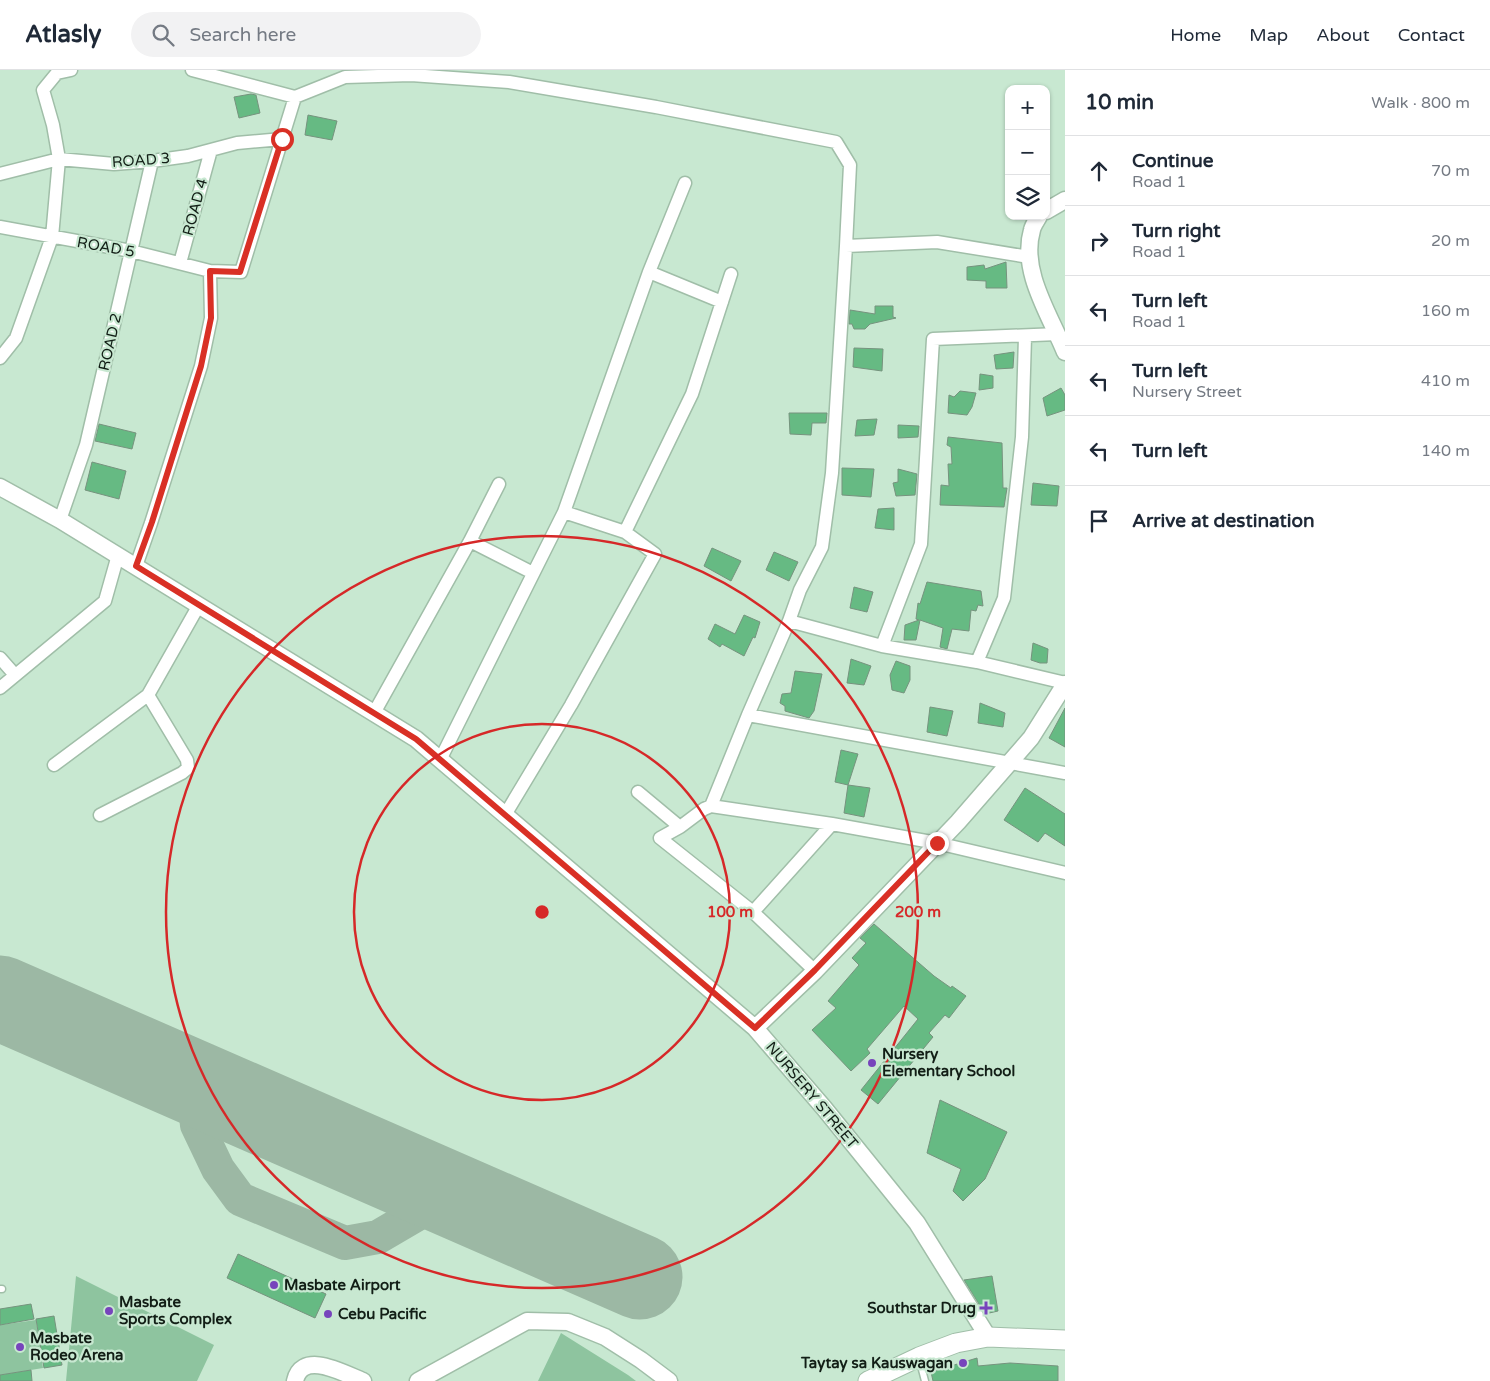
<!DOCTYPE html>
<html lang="en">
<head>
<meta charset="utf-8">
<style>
  body { margin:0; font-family:"Varela Round",sans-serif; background:#f2f2f3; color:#1f2937 }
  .controls { position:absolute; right:15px; top:15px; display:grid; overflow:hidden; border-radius:10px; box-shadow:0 1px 4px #0004 }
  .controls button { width:45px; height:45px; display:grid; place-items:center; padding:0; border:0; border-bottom:1px solid #e0e1e3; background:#fff; color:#1f2937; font:25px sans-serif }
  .stop { position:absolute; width:15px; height:15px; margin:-11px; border:4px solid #d93025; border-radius:50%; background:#fff }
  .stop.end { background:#d93025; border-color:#fff; box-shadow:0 1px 5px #0008 }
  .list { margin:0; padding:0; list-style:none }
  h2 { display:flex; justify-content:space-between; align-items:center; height:65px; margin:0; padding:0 20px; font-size:21px }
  h2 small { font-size:16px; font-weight:400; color:#747a83 }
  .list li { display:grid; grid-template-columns:32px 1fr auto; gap:15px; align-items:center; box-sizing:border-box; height:70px; padding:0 20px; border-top:1px solid #e0e1e3 }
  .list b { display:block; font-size:19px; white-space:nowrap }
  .list p { margin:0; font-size:16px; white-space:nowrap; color:#747a83 }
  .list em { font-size:16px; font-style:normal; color:#747a83 }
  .icon { flex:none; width:28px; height:28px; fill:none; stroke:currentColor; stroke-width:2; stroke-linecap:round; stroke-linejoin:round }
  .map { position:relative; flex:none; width:1065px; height:1311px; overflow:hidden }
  header { display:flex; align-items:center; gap:30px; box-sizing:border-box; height:70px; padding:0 25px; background:#fff; border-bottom:1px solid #e0e1e3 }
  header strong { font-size:24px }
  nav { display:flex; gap:28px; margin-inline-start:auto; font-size:18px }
  .search { width:350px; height:45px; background:#f2f2f3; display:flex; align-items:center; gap:12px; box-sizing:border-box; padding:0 18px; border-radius:28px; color:#747a83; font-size:19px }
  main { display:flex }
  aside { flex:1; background:#fff }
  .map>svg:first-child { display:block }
</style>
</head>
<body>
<header>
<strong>Atlasly</strong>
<div class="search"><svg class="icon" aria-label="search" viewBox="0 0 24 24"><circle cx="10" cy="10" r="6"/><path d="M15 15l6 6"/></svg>Search here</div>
<nav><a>Home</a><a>Map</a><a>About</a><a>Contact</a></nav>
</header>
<main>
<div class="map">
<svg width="1065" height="1311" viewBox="0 0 1065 1311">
  <rect width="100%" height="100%" fill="#c8e8d1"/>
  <path fill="#8ec49f" d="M76,1206L214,1275L197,1311H66Z
    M36,1250L43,1298L0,1305V1255Z
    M561,1263L628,1305L636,1311H538Z"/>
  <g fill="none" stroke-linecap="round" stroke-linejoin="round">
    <path stroke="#9cb8a4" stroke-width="34" d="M188,1010L193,1020L197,1055L218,1099L240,1129L345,1173L378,1167L419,1143C426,1131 422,1122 418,1110
      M197,1055L206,1039L227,1027
      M419,1143L461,1129"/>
    <path stroke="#9cb8a4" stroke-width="85" d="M0,928L640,1207"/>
  </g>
  <path fill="#66ba83" stroke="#76937e" d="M251,24L256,25L260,43L239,48L234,27Z
    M308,45L337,51L332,70L305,65Z
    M1006,192L1007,218H986V211L967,210V197L984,195L985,199Z
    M875,236H893V247L896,248L870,254L865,259H854L852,254H849L850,240L875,244Z
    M854,278L883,279L882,301L853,297Z
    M1014,282L1013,298L996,299L994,285Z
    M980,304L993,306V318L979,320Z
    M1061,318L1065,325V340L1047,346L1043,328Z
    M960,321L976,323L972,337L967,345L948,343L949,325L954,327Z
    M789,343H827L826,353H812L811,365L790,364Z
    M877,349L874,365L855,366L857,350Z
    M99,354L136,363L132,379L95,371Z
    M898,355L919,356L918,367L898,368Z
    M948,367L1002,373L1003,418H1007L1004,437L940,435L941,415L949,416L948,394H952L951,377L947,375Z
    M92,392L126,401L119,429L85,420Z
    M842,398L874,399L871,427L842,425Z
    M898,399L917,404L915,425L896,426L893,413L898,412Z
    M1033,413L1059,416L1057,436L1031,435Z
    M894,438V460L875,458L878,439Z
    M712,478L741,491L731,511L704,496Z
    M774,482L798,492L789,511L766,500Z
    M927,512L981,521L983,536L978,535L976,541L971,540L969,561L952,559L947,579L940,577L943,558L920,550L916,570H904L905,555L919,550L916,549L918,533L920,534Z
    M854,517L873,522L867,542L850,538Z
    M744,545L760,552L755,568L753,567L744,586L722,574L720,577L708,569L715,554L735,564Z
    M1033,573L1048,579L1047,593H1040L1031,590Z
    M851,589L871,596L864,615L847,613Z
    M896,591L910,596V610L904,623L892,620L890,605Z
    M795,601L822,604L814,641L809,648L785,641V636L780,633L782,624L791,623Z
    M980,633L1005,643L1003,657L978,653Z
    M930,637L953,641L947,666L927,662Z
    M1065,638V677L1049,668Z
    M841,680L858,684L848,715L835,712Z
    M848,715L870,718L864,747L844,743Z
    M1025,718L1065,744V776L1045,763L1038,772L1004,750Z
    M874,854L934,906L951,918L952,916L966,926L949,948L945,945L929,963L933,967L878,1034L861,1020L918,949L904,936L867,979L870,983L851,1001L812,960L836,938L828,931L859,895L852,888L866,873L860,868Z
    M940,1030L1007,1062L985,1109L963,1131L953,1121L961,1099L927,1083Z
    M238,1184L326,1224L315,1248L227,1208Z
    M992,1206L998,1241L985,1244L964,1210Z
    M31,1234L34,1249L0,1255V1239Z
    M54,1246L62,1295L44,1298L36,1249Z
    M977,1288L978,1296L1010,1293L1058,1296V1311H933L931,1302Z
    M31,1300L32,1311H0V1305Z"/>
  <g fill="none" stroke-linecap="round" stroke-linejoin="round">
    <defs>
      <path id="lane" d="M0,1219H2
        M919,1288L925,1311"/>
      <path id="street" d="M192,0L295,27L345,7L411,5L509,12L656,37L836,72L850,95L846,176
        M0,104L59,89L114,94L152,91L188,86L237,73L282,69
        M0,157L131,181L210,201
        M180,193L211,80
        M649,202L722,232
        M1058,264L933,269L921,474L882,576L977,592L1065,613
        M0,288L16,268L52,167L59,89L53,55L43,20L57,3L71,0
        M564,442L625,462
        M60,450L86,375L152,91
        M470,471L533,503
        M136,496L151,453L201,296L211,248L210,201L241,202L295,27
        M789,551L800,520L822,477L832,403L846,176L937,172L1029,187
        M0,588L15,605
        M977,592L1004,528L1022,367L1025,267
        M0,618L105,531L118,485
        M374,643L470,471L499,414
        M748,645L1065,703
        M440,690L564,442L649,202L685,113
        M54,695L148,625L199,535
        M638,722L680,757L704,739L711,736L748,645L789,551L882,576
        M711,736L832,754L937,773L1065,803
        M100,745L182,703L188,698L187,690L148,625
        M505,745L571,635L655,484L625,462L692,324L731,204
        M680,757L660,768L753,842L832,754
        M753,842L815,901"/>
      <path id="secondary" d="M1046,141L1065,130
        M1039,146C1037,150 1033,155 1032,160C1020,201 1050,245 1065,282
        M0,417L60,450L416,669L755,958L824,1038L917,1153L988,1267
        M755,958L815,901L958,752L1031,668L1065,614
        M295,1311C302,1279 345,1304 363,1311
        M418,1311L527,1251L568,1252L605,1267L641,1290L669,1311"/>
      <path id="primary" d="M868,1311L919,1287L956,1273L988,1267L1065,1270"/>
    </defs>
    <use href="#lane" stroke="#a0bea8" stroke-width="9"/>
    <use href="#street" stroke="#a0bea8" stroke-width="15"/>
    <use href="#secondary" stroke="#a0bea8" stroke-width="19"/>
    <use href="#primary" stroke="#a0bea8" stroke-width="21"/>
    <use href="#lane" stroke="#fff" stroke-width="6"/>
    <use href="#street" stroke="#fff" stroke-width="12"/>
    <use href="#secondary" stroke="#fff" stroke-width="16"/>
    <use href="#primary" stroke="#fff" stroke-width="19"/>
  </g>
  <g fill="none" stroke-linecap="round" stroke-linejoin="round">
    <path stroke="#d93025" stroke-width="6" d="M282,69L240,202L210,201L211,248L201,296L152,452L136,496L416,669L755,958L815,900L937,773"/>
  </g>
  <g fill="none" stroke="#d62828" stroke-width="2.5">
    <circle cx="542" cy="842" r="188"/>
    <circle cx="542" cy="842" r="376"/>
  </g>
  <g fill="#7744bc" stroke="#c8e8d1" stroke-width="2">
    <circle cx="872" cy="993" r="5"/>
    <circle cx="274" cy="1215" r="5"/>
    <path d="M983.5 1230.5h5v5h5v5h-5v5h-5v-5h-5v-5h5z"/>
    <circle cx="109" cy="1241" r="5"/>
    <circle cx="328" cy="1244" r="5"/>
    <circle cx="20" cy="1277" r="5"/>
    <circle cx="963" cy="1293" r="5"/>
  </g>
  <g text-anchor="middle" stroke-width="4.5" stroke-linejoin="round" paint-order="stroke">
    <g font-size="15" fill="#121e16" stroke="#c8e8d1">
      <text transform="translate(141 90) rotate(-4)" y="5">ROAD 3</text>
      <text transform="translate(195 137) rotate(-75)" y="5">ROAD 4</text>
      <text transform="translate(106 177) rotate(10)" y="5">ROAD 5</text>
      <text transform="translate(110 272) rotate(-77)" y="5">ROAD 2</text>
      <text transform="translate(812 1025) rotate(50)" y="5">NURSERY STREET</text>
    </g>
    <g font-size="15" font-weight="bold" fill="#121e16" stroke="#c8e8d1" text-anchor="start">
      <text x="882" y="989">Nursery<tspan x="882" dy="17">Elementary School</tspan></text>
      <text x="284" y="1220">Masbate Airport</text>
      <text x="119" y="1237">Masbate<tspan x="119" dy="17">Sports Complex</tspan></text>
      <text x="976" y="1243" text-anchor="end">Southstar Drug</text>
      <text x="338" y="1249">Cebu Pacific</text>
      <text x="30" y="1273">Masbate<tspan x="30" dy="17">Rodeo Arena</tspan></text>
      <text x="953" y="1298" text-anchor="end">Taytay sa Kauswagan</text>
    </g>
  </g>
  <circle cx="542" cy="842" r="8" fill="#d62828" stroke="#c8e8d1" stroke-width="2.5"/>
  <g font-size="15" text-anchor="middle" font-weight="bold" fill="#d62828" stroke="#c8e8d1" stroke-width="4.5" stroke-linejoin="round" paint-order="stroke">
    <text x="730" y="847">100 m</text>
    <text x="918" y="847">200 m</text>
  </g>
</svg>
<div class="controls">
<button>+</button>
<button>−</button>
<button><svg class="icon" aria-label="layers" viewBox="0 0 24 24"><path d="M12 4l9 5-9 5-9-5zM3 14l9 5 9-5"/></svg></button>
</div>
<div class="stop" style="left:282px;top:69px"></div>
<div class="stop end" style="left:937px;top:773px"></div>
</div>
<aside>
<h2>10 min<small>Walk · 800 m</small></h2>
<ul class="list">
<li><svg class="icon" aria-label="ahead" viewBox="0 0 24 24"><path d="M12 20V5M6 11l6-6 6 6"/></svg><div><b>Continue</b><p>Road 1</p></div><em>70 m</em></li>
<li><svg class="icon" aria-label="right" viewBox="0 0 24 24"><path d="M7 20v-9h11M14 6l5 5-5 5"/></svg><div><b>Turn right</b><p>Road 1</p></div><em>20 m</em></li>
<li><svg class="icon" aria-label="left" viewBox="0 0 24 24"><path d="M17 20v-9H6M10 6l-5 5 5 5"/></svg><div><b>Turn left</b><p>Road 1</p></div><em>160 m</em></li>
<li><svg class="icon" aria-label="left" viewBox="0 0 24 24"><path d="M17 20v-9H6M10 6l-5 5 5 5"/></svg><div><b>Turn left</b><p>Nursery Street</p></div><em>410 m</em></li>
<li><svg class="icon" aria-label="left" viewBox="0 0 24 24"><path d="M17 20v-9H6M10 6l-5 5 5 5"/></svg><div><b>Turn left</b></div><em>140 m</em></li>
<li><svg class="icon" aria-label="arrive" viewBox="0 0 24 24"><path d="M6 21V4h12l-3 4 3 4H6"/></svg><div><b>Arrive at destination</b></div></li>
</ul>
</aside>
</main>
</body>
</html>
